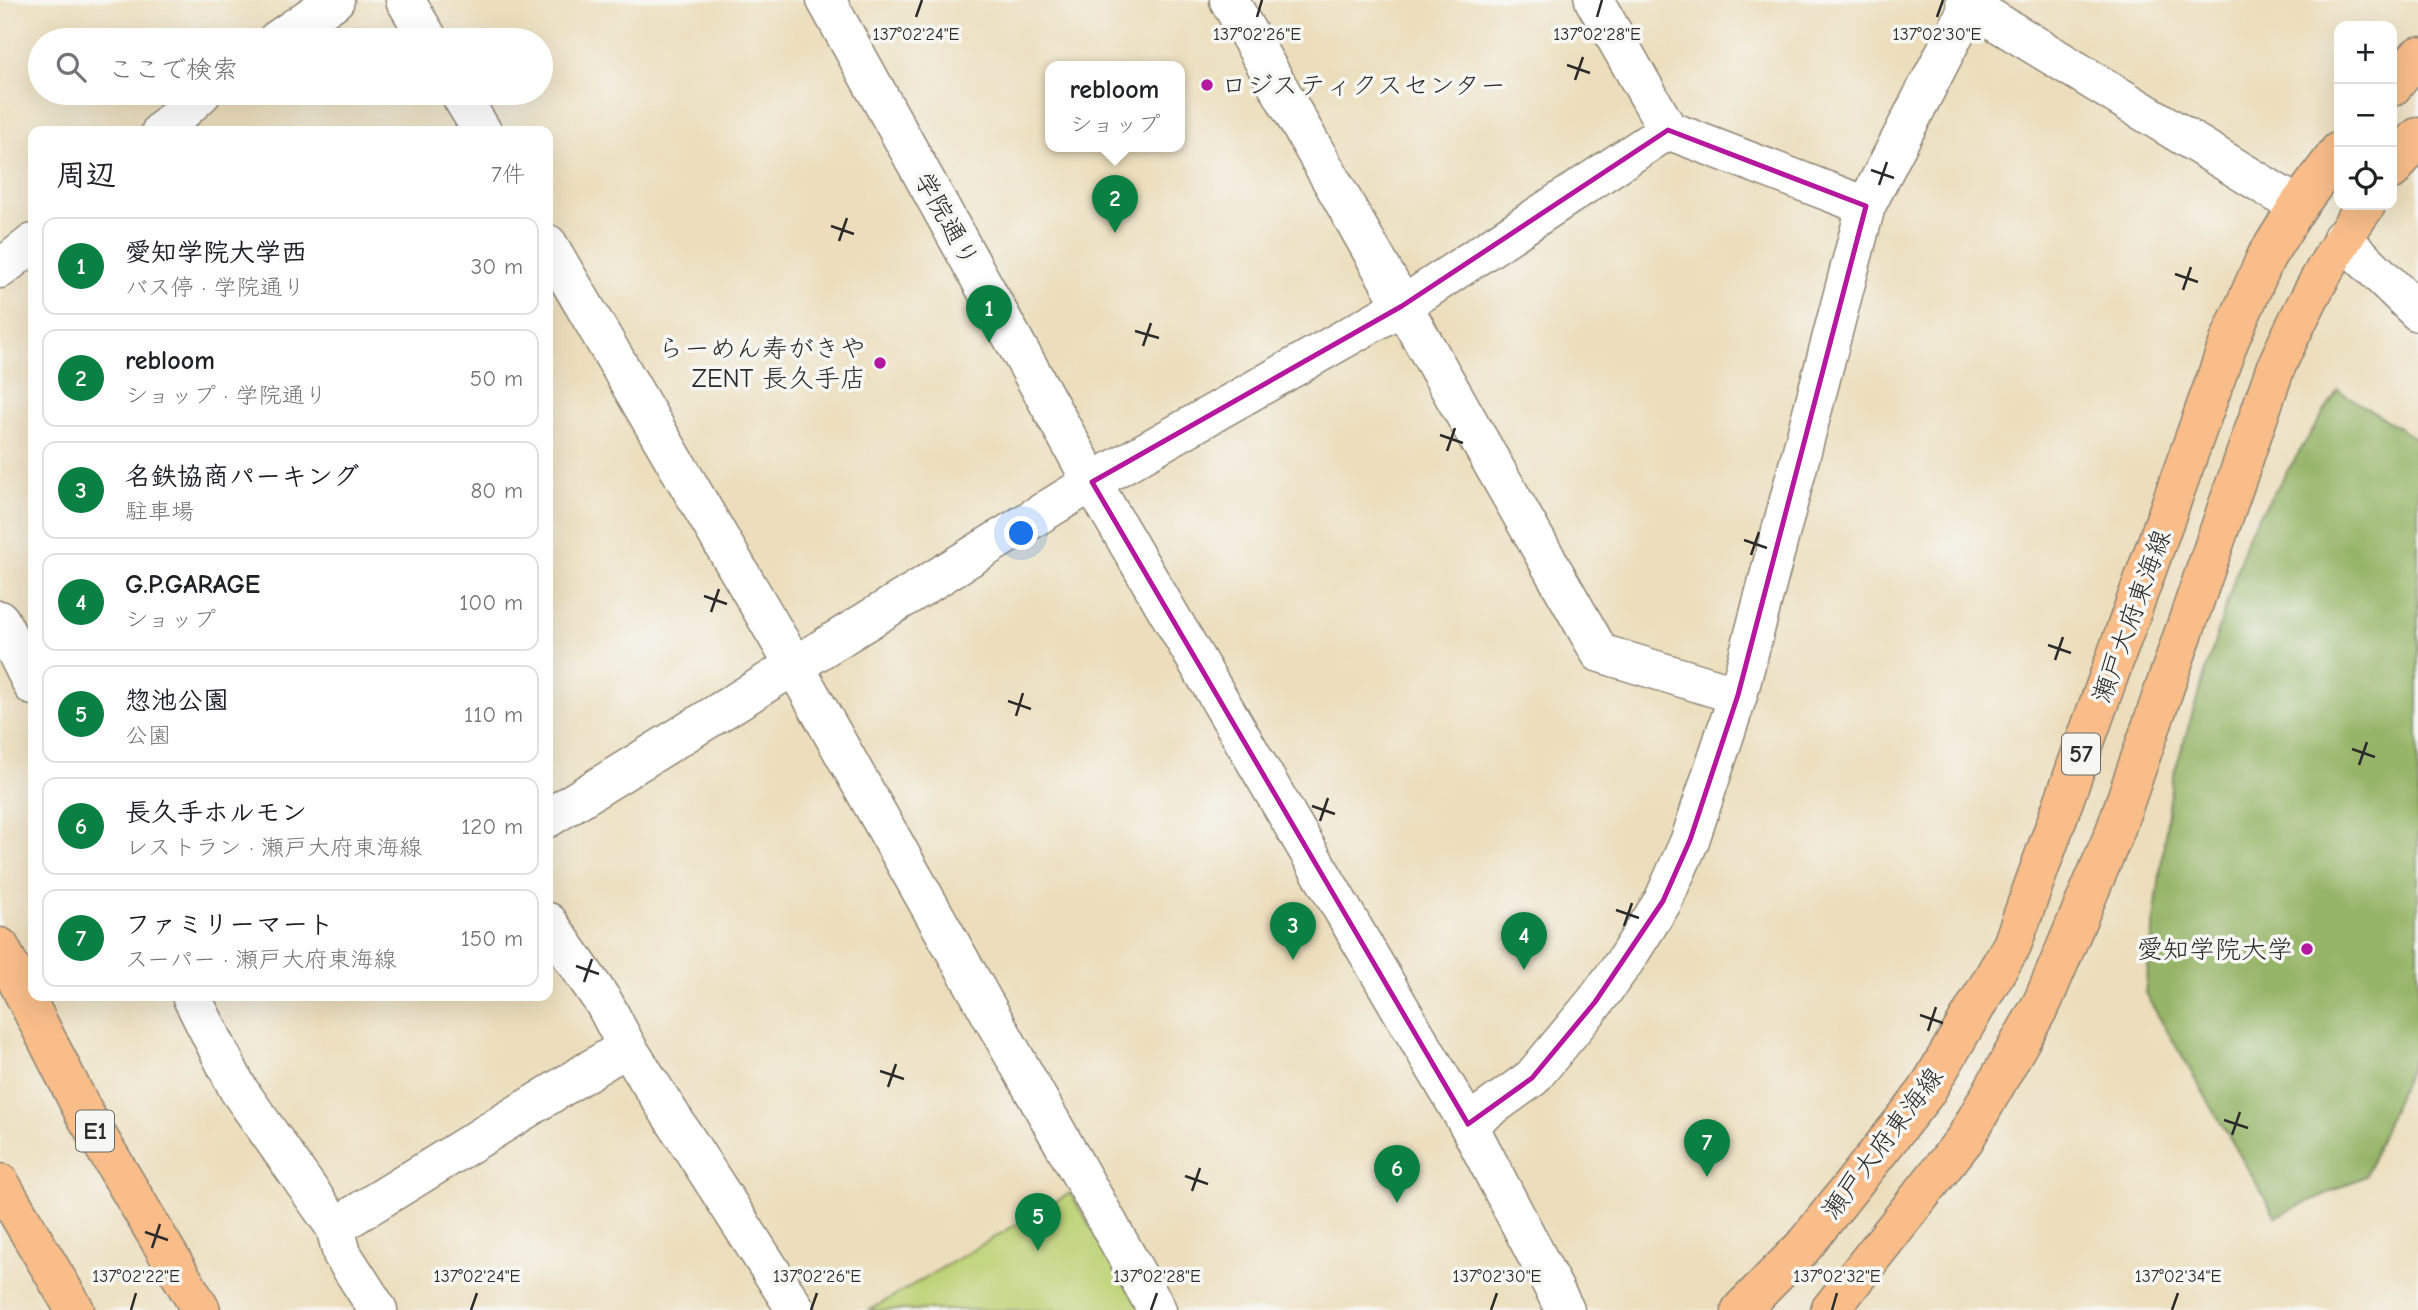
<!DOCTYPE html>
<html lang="ja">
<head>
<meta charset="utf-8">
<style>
  body { margin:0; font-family:"Comic Neue","Klee One",sans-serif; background:#f2f2f2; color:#202124 }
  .controls { position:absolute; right:21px; top:21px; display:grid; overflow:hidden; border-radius:14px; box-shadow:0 7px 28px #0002 }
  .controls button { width:63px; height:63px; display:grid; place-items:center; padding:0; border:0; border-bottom:2px solid #e0e0e0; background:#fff; color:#202124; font:35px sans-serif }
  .you { position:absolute; left:1022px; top:534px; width:24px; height:24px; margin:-18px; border:5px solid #fff; border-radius:50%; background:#1a73e8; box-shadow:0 0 0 10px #1a73e833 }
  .badge { display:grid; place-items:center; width:46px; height:46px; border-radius:50%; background:#0b8043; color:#fff; font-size:23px; font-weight:700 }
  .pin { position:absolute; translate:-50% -58px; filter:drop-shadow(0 2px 4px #0008) }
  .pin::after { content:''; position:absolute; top:37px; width:24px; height:21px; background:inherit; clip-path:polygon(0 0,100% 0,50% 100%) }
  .popup { position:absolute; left:1045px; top:61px; width:140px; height:91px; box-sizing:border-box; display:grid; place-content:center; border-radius:14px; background:#fff; filter:drop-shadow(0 2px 5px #0005); font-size:23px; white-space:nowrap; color:#757577 }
  .popup b { font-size:26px; color:#202124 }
  .popup::after { content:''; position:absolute; left:50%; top:100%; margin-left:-14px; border:14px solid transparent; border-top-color:#fff }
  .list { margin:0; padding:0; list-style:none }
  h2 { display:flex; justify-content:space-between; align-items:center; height:91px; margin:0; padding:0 28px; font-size:30px }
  h2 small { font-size:23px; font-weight:400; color:#757577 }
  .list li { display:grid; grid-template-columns:46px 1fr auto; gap:21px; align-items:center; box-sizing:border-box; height:98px; margin:0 14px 14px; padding:0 14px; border:2px solid #e0e0e0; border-radius:14px }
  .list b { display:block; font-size:26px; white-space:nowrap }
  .list p { margin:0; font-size:23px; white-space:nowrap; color:#757577 }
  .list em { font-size:23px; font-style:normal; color:#757577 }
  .icon { flex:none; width:38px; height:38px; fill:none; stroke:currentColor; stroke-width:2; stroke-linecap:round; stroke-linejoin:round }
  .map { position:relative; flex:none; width:2418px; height:1310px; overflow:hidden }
  .search { position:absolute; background:#fff; box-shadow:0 7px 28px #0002; left:28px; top:28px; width:525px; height:77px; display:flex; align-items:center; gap:18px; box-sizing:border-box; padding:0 24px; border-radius:38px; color:#757577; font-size:26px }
  .panel { position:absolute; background:#fff; box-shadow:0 7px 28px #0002; left:28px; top:126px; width:525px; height:875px; border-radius:14px }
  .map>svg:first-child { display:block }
</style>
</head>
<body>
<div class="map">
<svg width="2418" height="1310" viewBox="0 0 2418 1310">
  <rect width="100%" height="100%" fill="#f6f6f2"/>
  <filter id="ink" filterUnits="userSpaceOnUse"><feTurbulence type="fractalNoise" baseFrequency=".0143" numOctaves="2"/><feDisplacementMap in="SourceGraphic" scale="14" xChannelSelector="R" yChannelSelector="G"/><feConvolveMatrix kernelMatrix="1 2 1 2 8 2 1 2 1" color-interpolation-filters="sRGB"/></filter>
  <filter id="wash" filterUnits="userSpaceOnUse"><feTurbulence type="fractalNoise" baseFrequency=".00686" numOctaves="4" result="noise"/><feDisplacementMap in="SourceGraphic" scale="28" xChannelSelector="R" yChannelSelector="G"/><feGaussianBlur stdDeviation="1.57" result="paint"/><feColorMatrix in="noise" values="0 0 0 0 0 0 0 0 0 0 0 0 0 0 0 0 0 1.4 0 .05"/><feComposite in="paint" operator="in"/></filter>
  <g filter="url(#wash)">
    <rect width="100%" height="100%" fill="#ecdebc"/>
    <path fill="#bed377" stroke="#747f51" stroke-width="2" d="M1070,1193L1141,1310H870Z"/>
    <path fill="#96b568" stroke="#60704a" stroke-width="2" d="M2338,390L2418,440V1047L2365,1176L2276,1217L2145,993L2172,780L2248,534Z"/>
  </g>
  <g filter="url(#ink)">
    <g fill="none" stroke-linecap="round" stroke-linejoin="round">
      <defs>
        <path id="minor" d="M405,0L429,40
          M826,0L1092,482L1468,1124L1565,1310
          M1229,0L1600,653L1738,695
          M1594,0L1668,130L1866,206
          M1965,0L1969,5L2298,206
          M277,40L335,0
          M459,93L482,131
          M161,131L202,93
          M2342,238L2418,312
          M548,244L795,667L1157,1310
          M0,269L33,243
          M0,620L33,686
          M548,818L1092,482L1402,306L1668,130
          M548,922L604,1003L627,1047L796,1310
          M191,996L238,1089L335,1227L342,1254L378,1310
          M1468,1124L1532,1078L1595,1002L1625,961L1663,901L1690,840L1738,695L1866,206L1972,0
          M335,1227L627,1047"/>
        <path id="major" d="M2392,87L2418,56
          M2392,170L2418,137
          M1741,1310L1803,1247L1926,1092L2012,945L2230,339L2266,257L2298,206L2339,151
          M1830,1310L1965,1139L2043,1001L2115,831L2275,369C2301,311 2329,256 2366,205"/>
        <path id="highway" d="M0,947L84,1113L201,1310
          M0,1183L75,1310"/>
      </defs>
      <use href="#minor" stroke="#8c8474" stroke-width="41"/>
      <use href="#major" stroke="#8c8474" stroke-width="41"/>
      <use href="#highway" stroke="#8c8474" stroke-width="41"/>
      <use href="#minor" stroke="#fff" stroke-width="38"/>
      <use href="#major" stroke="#f8bd89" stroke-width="38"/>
      <use href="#highway" stroke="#f8bd89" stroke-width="38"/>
    </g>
  </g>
  <path fill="none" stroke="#b5179e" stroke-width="5" stroke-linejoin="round" d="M1668,130L1866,206L1738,695L1690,840L1663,901L1595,1002L1532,1078L1468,1124L1092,482L1402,306Z"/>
  <path fill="none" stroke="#2b2b2b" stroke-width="2.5" d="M916,17L922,0M1257,17L1262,0M1597,17L1602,0M1937,17L1943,0M1567,65L1590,73M1575,80L1583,57M1871,170L1894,178M1879,185L1887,162M831,226L854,234M839,241L847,218M2175,274L2198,282M2183,290L2191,267M1135,331L1159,338M1143,346L1151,323M1440,435L1463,443M1447,451L1455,428M1744,540L1767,548M1751,555L1759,532M704,596L727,604M711,612L719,589M2048,645L2071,653M2055,660L2063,637M1008,701L1031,709M1016,716L1023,693M2352,749L2375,757M2359,765L2367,742M1312,806L1335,814M1320,821L1328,798M1616,910L1639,918M1624,926L1632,903M576,966L599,974M584,982L592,959M1920,1015L1943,1023M1928,1031L1936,1007M880,1071L904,1079M888,1087L896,1064M2224,1120L2248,1128M2232,1135L2240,1112M1185,1176L1208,1184M1192,1191L1200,1168M145,1232L168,1240M152,1248L160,1224M131,1310L136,1293M471,1310L477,1293M811,1310L817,1293M1151,1310L1157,1293M1491,1310L1497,1293M1832,1310L1837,1293M2172,1310L2178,1293"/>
  <g fill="#b5179e" stroke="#f6f6f2" stroke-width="2.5">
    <circle cx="1207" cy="85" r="7"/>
    <circle cx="880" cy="363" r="7"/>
    <circle cx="2307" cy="949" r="7"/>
  </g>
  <g text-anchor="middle" stroke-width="7" stroke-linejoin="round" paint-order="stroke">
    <g fill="#f6f6f2" stroke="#686867" stroke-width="2">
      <rect x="2062" y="733.5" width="38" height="41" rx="5"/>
      <rect x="76" y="1110.5" width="38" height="41" rx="5"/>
    </g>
    <g font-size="24" font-weight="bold" fill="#2b2b2b">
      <text x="2081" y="762">57</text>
      <text x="95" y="1139">E1</text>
    </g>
    <g font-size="26" fill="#2b2b2b" stroke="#f6f6f2" text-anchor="end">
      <text x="1221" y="94" text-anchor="start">ロジスティクスセンター</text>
      <text x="866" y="357">らーめん寿がきや<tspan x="866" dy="30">ZENT 長久手店</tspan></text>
      <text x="2293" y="958">愛知学院大学</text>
    </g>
    <g font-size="26" fill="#2b2b2b" stroke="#f6f6f2">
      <text transform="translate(947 219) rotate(61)" y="9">学院通り</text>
      <text transform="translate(2131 616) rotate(-70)" y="9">瀬戸大府東海線</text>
      <text transform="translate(1882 1143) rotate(-53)" y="9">瀬戸大府東海線</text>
    </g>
  </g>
  <g font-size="18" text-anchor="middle" fill="#2b2b2b" stroke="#f6f6f2" stroke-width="7" stroke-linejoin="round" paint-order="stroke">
    <text x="916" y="40">137°02'24"E</text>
    <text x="1257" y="40">137°02'26"E</text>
    <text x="1597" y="40">137°02'28"E</text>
    <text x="1937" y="40">137°02'30"E</text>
    <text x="136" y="1282">137°02'22"E</text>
    <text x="477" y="1282">137°02'24"E</text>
    <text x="817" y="1282">137°02'26"E</text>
    <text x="1157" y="1282">137°02'28"E</text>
    <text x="1497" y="1282">137°02'30"E</text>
    <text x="1837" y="1282">137°02'32"E</text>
    <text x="2178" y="1282">137°02'34"E</text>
  </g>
</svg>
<div class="controls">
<button>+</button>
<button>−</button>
<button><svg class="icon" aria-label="locate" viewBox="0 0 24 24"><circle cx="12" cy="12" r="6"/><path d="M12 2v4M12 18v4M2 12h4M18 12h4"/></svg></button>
</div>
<div class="you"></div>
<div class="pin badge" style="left:989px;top:343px">1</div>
<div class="pin badge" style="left:1115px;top:233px">2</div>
<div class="popup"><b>rebloom</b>ショップ</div>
<div class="pin badge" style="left:1293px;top:960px">3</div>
<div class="pin badge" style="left:1524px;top:970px">4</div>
<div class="pin badge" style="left:1038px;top:1251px">5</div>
<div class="pin badge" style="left:1397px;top:1203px">6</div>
<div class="pin badge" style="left:1707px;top:1177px">7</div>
<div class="search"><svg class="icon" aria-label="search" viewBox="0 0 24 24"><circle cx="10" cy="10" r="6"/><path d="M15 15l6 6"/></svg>ここで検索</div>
<section class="panel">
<h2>周辺<small>7件</small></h2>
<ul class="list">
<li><span class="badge">1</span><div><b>愛知学院大学西</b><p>バス停 · 学院通り</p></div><em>30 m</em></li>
<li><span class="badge">2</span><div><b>rebloom</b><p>ショップ · 学院通り</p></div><em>50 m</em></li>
<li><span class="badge">3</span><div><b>名鉄協商パーキング</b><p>駐車場</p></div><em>80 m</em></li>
<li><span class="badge">4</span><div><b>G.P.GARAGE</b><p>ショップ</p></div><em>100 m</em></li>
<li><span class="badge">5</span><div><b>惣池公園</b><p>公園</p></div><em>110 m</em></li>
<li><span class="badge">6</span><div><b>長久手ホルモン</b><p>レストラン · 瀬戸大府東海線</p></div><em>120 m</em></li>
<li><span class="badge">7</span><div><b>ファミリーマート</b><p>スーパー · 瀬戸大府東海線</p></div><em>150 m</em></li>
</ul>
</section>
</div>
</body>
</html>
